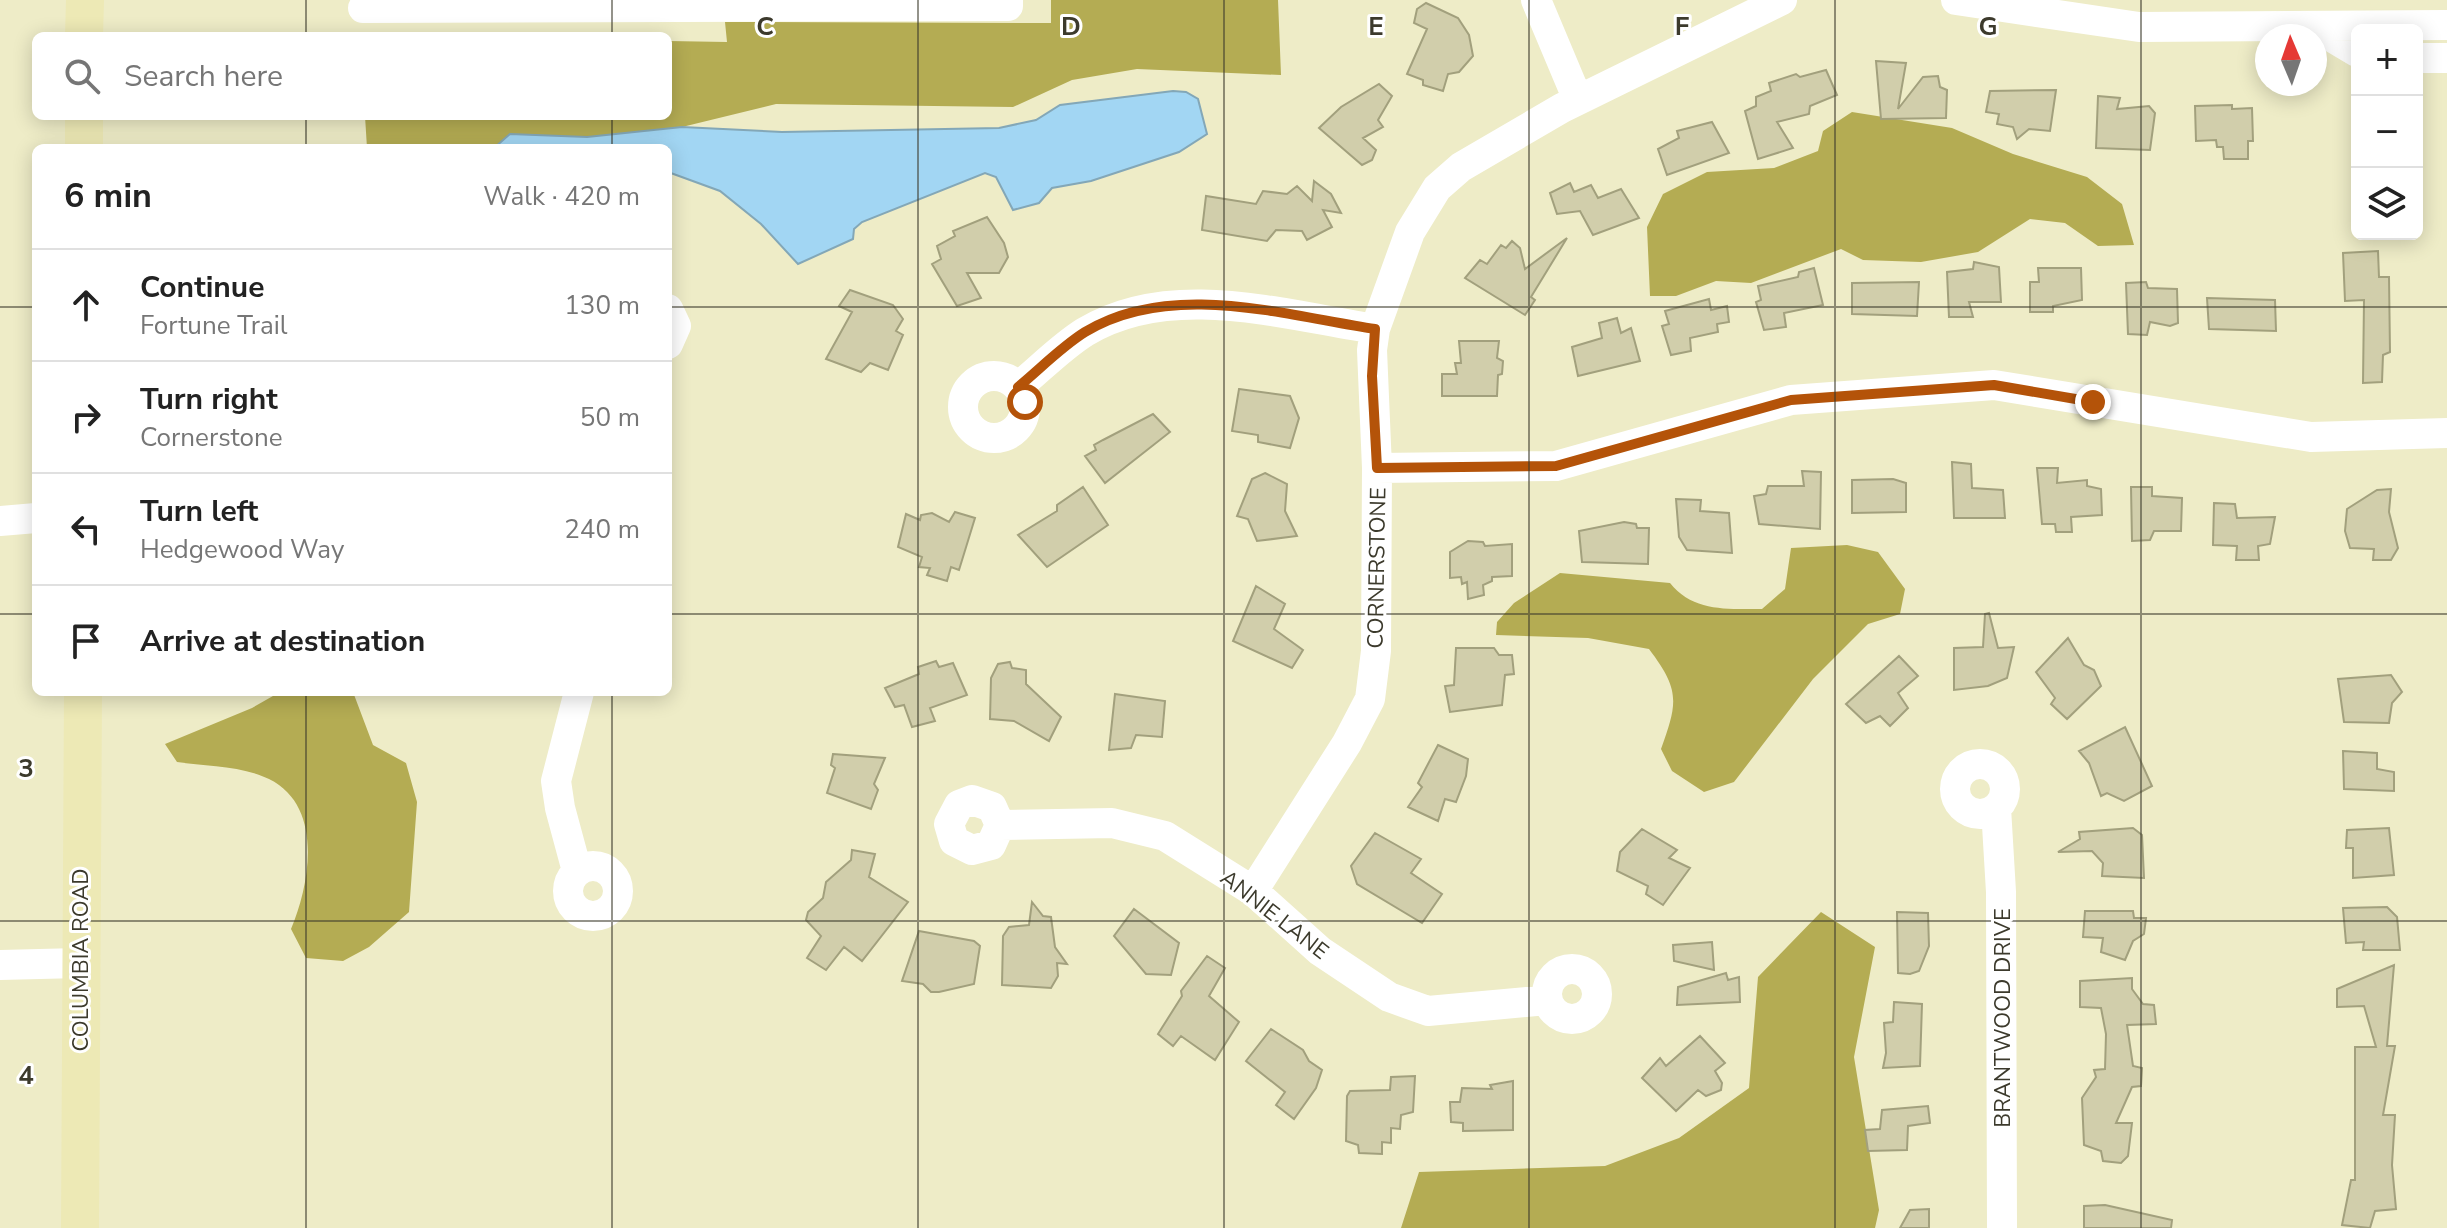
<!DOCTYPE html>
<html lang="en">
<head>
<meta charset="utf-8">
<style>
  body { margin:0; font-family:"Nunito Sans",sans-serif; background:#f2f2f2; color:#222 }
  .controls { position:absolute; right:24px; top:24px; display:grid; overflow:hidden; border-radius:12px; box-shadow:0 4px 20px #0003 }
  .controls button { width:72px; height:72px; display:grid; place-items:center; padding:0; border:0; border-bottom:2px solid #e0e0e0; background:#fff; color:#222; font:40px sans-serif }
  .compass { position:absolute; left:2255px; top:24px; width:72px; height:72px; border-radius:50%; background:#fff; box-shadow:0 4px 20px #0003; rotate:358deg }
  .stop { position:absolute; width:24px; height:24px; margin:-18px; border:6px solid #b45309; border-radius:50%; background:#fff }
  .stop.end { background:#b45309; border-color:#fff; box-shadow:0 2px 8px #0008 }
  .list { margin:0; padding:0; list-style:none }
  h2 { display:flex; justify-content:space-between; align-items:center; height:104px; margin:0; padding:0 32px; font-size:34px }
  h2 small { font-size:26px; font-weight:400; color:#767676 }
  .list li { display:grid; grid-template-columns:52px 1fr auto; gap:24px; align-items:center; box-sizing:border-box; height:112px; padding:0 32px; border-top:2px solid #e0e0e0 }
  .list b { display:block; font-size:30px; white-space:nowrap }
  .list p { margin:0; font-size:26px; white-space:nowrap; color:#767676 }
  .list em { font-size:26px; font-style:normal; color:#767676 }
  .icon { flex:none; width:44px; height:44px; fill:none; stroke:currentColor; stroke-width:2; stroke-linecap:round; stroke-linejoin:round }
  .map { position:relative; flex:none; width:2447px; height:1228px; overflow:hidden }
  .search { position:absolute; background:#fff; box-shadow:0 4px 20px #0003; left:32px; top:32px; width:640px; height:88px; display:flex; align-items:center; gap:20px; box-sizing:border-box; padding:0 28px; border-radius:12px; color:#767676; font-size:30px }
  .panel { position:absolute; background:#fff; box-shadow:0 4px 20px #0003; left:32px; top:144px; width:640px; height:552px; border-radius:12px }
  .map>svg:first-child { display:block }
</style>
</head>
<body>
<div class="map">
<svg width="2447" height="1228" viewBox="0 0 2447 1228">
  <rect width="100%" height="100%" fill="#eeecc7"/>
  <path fill="#b4ac53" d="M1051,0H1278L1281,75L1137,69L1072,80L1013,107L776,104L682,127L587,137L511,134L494,148H367L365,116H668V41L727,42L725,22L1051,23Z
    M1852,112L1952,128L2013,154L2087,177L2122,204L2134,245L2098,246L2065,223L2030,219L1978,252L1921,262L1863,260L1841,249L1751,283L1716,281L1676,296H1650L1647,227L1663,194L1707,172L1774,168L1818,151L1823,131Z
    M1847,545L1878,552L1905,589L1900,614L1868,624L1813,679L1734,782L1704,792L1672,771L1661,749C1678,702 1680,690 1649,649L1588,638L1496,635L1497,622L1514,603L1560,573L1670,583C1693,612 1727,609 1762,609L1785,589L1791,548Z
    M280,692H353L373,745L406,763L417,802L409,912L369,947L343,961L306,958L291,929C310,884 324,806 269,779C243,766 205,766 177,762L165,744L252,708Z
    M1821,912L1875,947L1854,1057L1879,1210L1875,1228H1401L1419,1172L1605,1166L1679,1138L1749,1088L1758,977Z"/>
  <path fill="#a2d6f3" stroke="#83a7b7" stroke-width="2" d="M1173,91L1186,92L1198,99L1207,134L1179,152L1091,181L1052,188L1039,203L1013,210L996,177L985,173L862,222L854,229L853,239L798,264L761,224L720,191L668,172V148H494L510,134L587,137L682,127L782,132L999,128L1036,120L1060,105Z"/>
  <path fill="#d1ceab" stroke="#a2a07d" stroke-width="2" d="M1426,3L1458,18L1469,35L1473,56L1459,72L1448,74L1443,91L1423,85V80L1407,74L1427,29L1414,23L1417,9Z
    M1876,61L1906,63L1898,109L1923,77L1938,76L1940,87L1947,90L1946,118L1881,119Z
    M1826,70L1837,95L1810,106L1809,114L1777,122L1793,148L1758,159L1745,111L1756,106V97L1771,91L1769,83L1796,74L1800,77Z
    M1379,84L1392,96L1378,120L1383,127L1363,138L1376,150L1372,160L1362,165L1319,128L1341,107Z
    M2056,90L2050,131L2029,129L2017,139L2013,127L1997,124L1999,114L1986,112L1990,91Z
    M2098,96L2120,98L2117,109L2149,106L2155,113L2150,150L2096,148Z
    M2232,105V109L2252,108L2253,141H2248V159H2224L2223,147H2217L2216,140L2196,141L2195,106Z
    M1712,122L1729,153L1667,175L1658,149L1679,138L1677,131Z
    M1314,181L1331,194L1341,213L1323,210L1332,227L1307,240L1302,231L1276,230L1267,241L1202,230L1206,196L1256,204L1263,191L1287,194L1297,186L1312,201Z
    M1570,183L1574,192L1591,185L1598,198L1621,189L1639,218L1593,235L1580,211L1557,214L1550,193Z
    M987,217L1004,243L1008,257L999,273H967L981,298L957,306L932,264L941,259L937,246L955,236L953,231Z
    M1567,238L1531,297L1535,300L1525,315L1465,278L1480,260L1487,264L1501,245L1506,248L1512,241L1520,248L1525,269Z
    M2378,251L2379,277H2389L2390,352L2383,355L2382,382L2363,383L2364,300L2345,301L2343,253Z
    M1974,262L1999,267L2001,302H1969L1973,317H1949L1947,272L1973,269Z
    M1814,268L1823,305L1784,313L1786,327L1764,330L1756,302L1761,300L1758,286L1798,277L1799,272Z
    M2038,268H2081L2082,300L2053,306V312H2030V282H2039Z
    M1919,282L1917,316L1852,314V283Z
    M2146,282L2148,288L2177,289L2178,323L2170,326L2150,322L2147,335L2128,334L2126,283Z
    M850,290L893,305L903,319L896,331L903,335L888,370L870,363L861,372L826,359L852,312L839,306Z
    M2207,298L2275,300L2276,331L2209,329Z
    M1709,299L1711,310L1727,306L1729,322L1717,324L1718,332L1690,338L1691,351L1671,355L1662,326L1669,324L1665,311Z
    M1617,318L1621,333L1631,328L1640,361L1578,376L1572,347L1602,338L1599,323Z
    M1459,341H1499L1497,358L1503,361L1502,374L1498,375L1497,396H1442V374H1457L1455,363H1461Z
    M1239,389L1290,396L1299,418L1290,448L1258,442V435L1232,431Z
    M1153,414L1170,432L1105,483L1085,456L1096,450L1094,445L1103,440Z
    M1952,462L1971,464L1972,488L2003,490L2005,518H1954Z
    M2037,468H2058L2057,483L2087,480V486L2101,489L2102,515L2071,517L2072,532H2056L2055,524H2042Z
    M1802,471L1821,472L1820,529L1759,524L1754,496L1766,494L1768,486H1804Z
    M1265,473L1287,484L1285,511L1297,536L1257,541L1248,519L1237,516L1252,479Z
    M1893,479L1906,483V512L1852,513V480Z
    M1083,487L1108,525L1047,567L1018,535L1057,511V505Z
    M2131,487H2152V496L2182,498L2181,531H2154L2150,540L2132,541Z
    M2391,489L2389,512L2398,548L2391,560H2373L2374,549L2350,548L2345,531L2347,509L2377,490Z
    M1676,499L1701,500L1700,511L1729,513L1732,553L1687,550L1679,537Z
    M2214,503L2235,504L2237,518L2275,517L2270,544L2258,546L2259,560H2236L2237,546L2213,545Z
    M955,512L975,518L959,570L951,567L947,581L927,575L930,568L919,567L922,557L898,547L906,514L920,520L921,515L932,513L949,522Z
    M1624,522L1636,524L1637,528H1649L1648,564L1582,562L1579,531Z
    M1468,541L1483,542L1485,546L1512,544V576L1492,577V581L1483,585L1484,595L1468,599L1467,582L1462,584L1461,577L1450,578V552Z
    M1256,586L1285,604L1274,629L1303,650L1292,668L1233,641Z
    M1989,613L1998,648L2014,647L2007,678L1988,686L1954,690V648L1983,647L1985,614Z
    M2068,638L2084,665L2094,670L2101,686L2067,719L2051,704L2055,698L2036,672Z
    M1456,648H1494L1499,655H1512L1514,674L1505,675L1502,705L1450,712L1445,686L1454,685Z
    M1899,656L1918,676L1898,693L1908,708L1890,726L1880,716L1866,723L1846,704Z
    M936,661L939,667L953,663L967,695L930,708L935,721L912,727L904,705L895,707L885,688L919,674L918,667Z
    M1010,662L1012,668L1026,670V684L1061,717L1049,741L1014,721L990,719L991,678L998,664Z
    M2391,675L2402,692L2392,703L2389,723L2344,722L2338,679Z
    M1115,694L1165,701L1162,737L1136,735L1131,748L1109,750Z
    M2125,727L2152,786L2124,801L2107,793L2101,796L2089,763L2079,751Z
    M1438,745L1468,759L1466,776L1456,802L1445,799L1438,821L1408,807L1422,787L1418,783Z
    M2343,751L2377,753V769L2394,772V791L2344,789Z
    M833,754L885,758L874,784L878,790L871,809L827,793L835,768L831,765Z
    M2133,828L2142,835L2144,878L2102,876L2103,863L2092,851L2058,852L2080,839L2079,832Z
    M2389,828L2394,875L2353,878V848H2346L2347,830Z
    M1642,829L1677,850L1669,858L1690,868L1663,905L1646,894L1648,886L1617,871L1620,852Z
    M1375,833L1421,859L1411,873L1442,894L1422,923L1357,884L1351,866Z
    M852,850L875,854L869,877L908,902L862,961L844,947L826,970L807,958L821,936L806,920L808,912L823,898L826,882L851,860Z
    M1032,902L1043,916L1051,917L1055,947L1067,964L1057,963L1058,976L1051,988L1002,985L1003,936L1009,927L1029,925Z
    M2387,907L2397,917L2400,950H2363L2364,942L2346,943L2343,908Z
    M1134,909L1179,943L1171,975L1146,974L1114,936Z
    M2085,911H2133L2134,918H2146L2144,934L2133,941L2125,960L2101,952L2103,938L2083,937Z
    M1897,912L1928,913L1929,946L1919,971L1910,974L1898,973Z
    M919,931L974,941L980,946L974,984L939,992H931L923,984L902,981Z
    M1712,942L1714,970L1674,961L1673,945Z
    M1207,956L1225,968L1209,996L1239,1022L1215,1060L1181,1036L1173,1046L1158,1034L1182,996L1181,991Z
    M2394,965L2387,1046H2395L2383,1115H2395L2392,1165L2396,1209L2375,1211L2370,1228L2342,1225L2351,1180H2355V1047H2376L2364,1006L2337,1007V989Z
    M1726,973L1728,980L1739,977L1740,1002L1677,1005L1678,987Z
    M2132,978V989L2143,1004L2154,1005L2156,1024L2127,1025L2133,1066L2142,1068L2141,1086L2132,1087L2116,1123H2132L2128,1156L2121,1163L2103,1161L2101,1151L2084,1145L2082,1098L2096,1077L2094,1070L2105,1069L2106,1034L2101,1008L2080,1007V981Z
    M1894,1002L1922,1004L1920,1066L1883,1068L1886,1053L1884,1023L1893,1022Z
    M1271,1029L1303,1050L1309,1061L1322,1070L1316,1088L1294,1119L1276,1105L1285,1092L1246,1061Z
    M1700,1036L1725,1063L1715,1071L1722,1083L1721,1090L1706,1096L1698,1090L1676,1111L1642,1078L1660,1058L1666,1066Z
    M1415,1076L1413,1112L1401,1115L1400,1129L1391,1128V1143L1382,1142V1154L1359,1153L1358,1145L1346,1141L1347,1096L1350,1091L1390,1090L1391,1077Z
    M1513,1081V1130L1463,1131V1123L1451,1122L1450,1102H1460L1462,1088L1492,1089L1490,1085Z
    M1928,1106L1930,1123L1908,1126L1907,1150L1868,1151L1865,1130L1880,1129L1882,1110Z
    M2105,1205L2172,1220L2171,1228H2084V1206Z
    M1929,1209V1228H1900L1910,1210Z"/>
  <g fill="none" stroke-linecap="round" stroke-linejoin="round">
    <path stroke="#fff" stroke-width="30" d="M1536,0L1578,100
      M1956,0L2139,27L2447,25
      M363,8L1008,6V0
      M2315,27L2357,52
      M2417,58H2447
      M668,309L676,326L668,344
      M963 407a31 31 0 1 1 62 0a31 31 0 1 1-62 0Z
      M1018,387C1040,369 1061,347 1085,332C1171,280 1283,315 1375,329
      M1377,468L1556,466L1791,400L1994,385L2311,437L2447,433
      M0,521L36,518
      M1955 789a25 25 0 1 1 50 0a25 25 0 1 1-50 0Z
      M1996,808L2001,892L2002,1228
      M1000,825L992,807L972,800L959,805L949,824L954,841L972,850L991,845L1000,825L1112,823L1165,836L1253,891L1320,951L1389,997L1428,1011L1547,1000
      M568 891a25 25 0 1 1 50 0a25 25 0 1 1-50 0Z
      M577,871L560,808L556,781L579,692
      M1253,891L1347,743L1370,699L1376,651L1377,468L1372,350L1375,329L1410,232L1437,188L1461,167L1562,108L1782,0
      M0,965L79,963
      M1547 994a25 25 0 1 1 50 0a25 25 0 1 1-50 0Z"/>
    <path stroke="#ede9b5" stroke-width="38" d="M84,36L85,0
      M84,116V148
      M80,1228L83,692"/>
  </g>
  <g fill="none" stroke-linecap="round" stroke-linejoin="round">
    <path stroke="#b45309" stroke-width="10" d="M1025,402L1018,387C1040,369 1061,347 1085,332C1171,280 1283,315 1375,329L1372,376L1377,468L1556,466L1791,400L1994,385L2093,402"/>
  </g>
  <path fill="none" stroke="#3c3a2c" stroke-width="2" stroke-opacity="0.55" d="M306,0V36M612,0V36M918,0V1228M1224,0V1228M1529,0V1228M1835,0V1228M2141,0V1228M306,116V148M612,116V148M0,307H36M668,307H2447M0,614H36M668,614H2447M306,692V1228M612,692V1228M0,921H2447"/>
  <g text-anchor="middle" stroke-width="6" stroke-linejoin="round" paint-order="stroke">
    <g font-size="22" fill="#3c3a2c" stroke="#fff">
      <text transform="translate(1376 568) rotate(-89)" y="8">CORNERSTONE</text>
      <text transform="translate(1275 914) rotate(38)" y="8">ANNIE LANE</text>
      <text transform="translate(80 960) rotate(-90)" y="8">COLUMBIA ROAD</text>
      <text transform="translate(2002 1018) rotate(-90)" y="8">BRANTWOOD DRIVE</text>
    </g>
  </g>
  <g font-size="26" text-anchor="middle" font-weight="bold" fill="#3c3a2c" stroke="#fff" stroke-width="6" stroke-linejoin="round" paint-order="stroke">
    <text x="765" y="35">C</text>
    <text x="1071" y="35">D</text>
    <text x="1376" y="35">E</text>
    <text x="1682" y="35">F</text>
    <text x="1988" y="35">G</text>
    <text x="26" y="777">3</text>
    <text x="26" y="1084">4</text>
  </g>
</svg>
<div class="controls">
<button>+</button>
<button>−</button>
<button><svg class="icon" aria-label="layers" viewBox="0 0 24 24"><path d="M12 4l9 5-9 5-9-5zM3 14l9 5 9-5"/></svg></button>
</div>
<svg class="compass" viewBox="-18 -18 36 36"><path d="M0-13l5 13h-10z" fill="#e53935"/><path d="M0 13l5-13h-10z" fill="#767676"/></svg>
<div class="stop" style="left:1025px;top:402px"></div>
<div class="stop end" style="left:2093px;top:402px"></div>
<div class="search"><svg class="icon" aria-label="search" viewBox="0 0 24 24"><circle cx="10" cy="10" r="6"/><path d="M15 15l6 6"/></svg>Search here</div>
<section class="panel">
<h2>6 min<small>Walk · 420 m</small></h2>
<ul class="list">
<li><svg class="icon" aria-label="ahead" viewBox="0 0 24 24"><path d="M12 20V5M6 11l6-6 6 6"/></svg><div><b>Continue</b><p>Fortune Trail</p></div><em>130 m</em></li>
<li><svg class="icon" aria-label="right" viewBox="0 0 24 24"><path d="M7 20v-9h11M14 6l5 5-5 5"/></svg><div><b>Turn right</b><p>Cornerstone</p></div><em>50 m</em></li>
<li><svg class="icon" aria-label="left" viewBox="0 0 24 24"><path d="M17 20v-9H6M10 6l-5 5 5 5"/></svg><div><b>Turn left</b><p>Hedgewood Way</p></div><em>240 m</em></li>
<li><svg class="icon" aria-label="arrive" viewBox="0 0 24 24"><path d="M6 21V4h12l-3 4 3 4H6"/></svg><div><b>Arrive at destination</b></div></li>
</ul>
</section>
</div>
</body>
</html>
